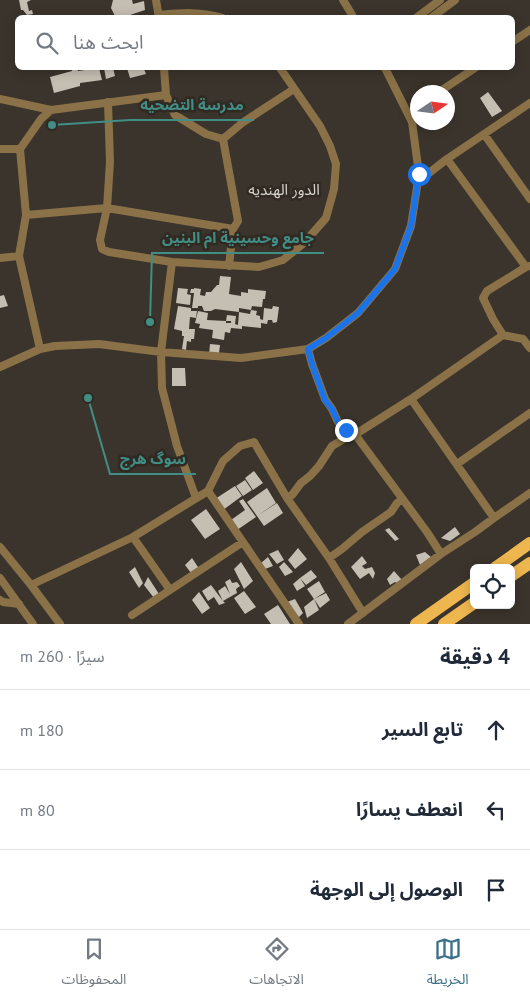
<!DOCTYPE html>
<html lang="ar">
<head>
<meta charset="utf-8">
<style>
  body { margin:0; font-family:"PT Sans","Noto Sans Arabic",sans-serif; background:#f6f6f7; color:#1f2937; direction:rtl }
  .controls { position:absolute; right:15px; bottom:15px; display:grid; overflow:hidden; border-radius:8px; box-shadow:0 2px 12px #0003 }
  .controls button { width:45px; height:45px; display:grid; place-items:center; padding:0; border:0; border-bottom:1px solid #e0e1e3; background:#fff; color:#1f2937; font:25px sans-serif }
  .compass { position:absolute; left:410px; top:85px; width:45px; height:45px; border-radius:50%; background:#fff; box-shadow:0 2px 12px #0003; rotate:77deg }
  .stop { position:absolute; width:15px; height:15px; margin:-11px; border:4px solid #1a73e8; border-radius:50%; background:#fff }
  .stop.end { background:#1a73e8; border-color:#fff; box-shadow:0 1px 5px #0008 }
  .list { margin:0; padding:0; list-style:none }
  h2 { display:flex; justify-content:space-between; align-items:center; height:65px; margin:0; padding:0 20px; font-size:21px }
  h2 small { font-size:16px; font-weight:400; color:#747a83 }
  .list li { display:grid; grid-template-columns:32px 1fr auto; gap:15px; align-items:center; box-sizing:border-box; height:80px; padding:0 20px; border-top:1px solid #e0e1e3 }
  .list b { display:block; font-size:19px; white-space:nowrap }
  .list em { font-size:16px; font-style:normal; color:#747a83 }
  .icon { flex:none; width:28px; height:28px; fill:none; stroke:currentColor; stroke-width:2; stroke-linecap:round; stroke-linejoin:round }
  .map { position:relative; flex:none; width:530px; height:624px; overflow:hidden; direction:ltr }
  .search { position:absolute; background:#fff; box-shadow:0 2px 12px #0003; left:15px; right:15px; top:15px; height:55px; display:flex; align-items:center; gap:12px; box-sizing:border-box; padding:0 18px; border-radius:8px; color:#747a83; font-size:19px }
  .sheet { height:305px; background:#fff }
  nav { display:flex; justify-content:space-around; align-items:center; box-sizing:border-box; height:70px; border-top:1px solid #e0e1e3; background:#fff; font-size:14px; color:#747a83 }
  nav a { display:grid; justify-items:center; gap:2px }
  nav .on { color:#3b7087 }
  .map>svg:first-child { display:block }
</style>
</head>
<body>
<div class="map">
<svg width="530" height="624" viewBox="0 0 530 624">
  <rect width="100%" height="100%" fill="#3a342c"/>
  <path fill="#c5beb3" d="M19,0H31L27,2L29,11L32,10L33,14L27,15L23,10H21Z
    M113,0H132L133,4L144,1L145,10L121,18H116L111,8Z
    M71,68H77L78,71L99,68L102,80L80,83V86L54,93L50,77L72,71Z
    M104,68H113L115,76L106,79Z
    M127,68H139V70L144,69L146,74L130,78Z
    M488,92L502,111L492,117L480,98Z
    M220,276L231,277L229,294L241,296V292L248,293V289L266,291L265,299H263L262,307L252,306L251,310L239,308V312L215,309L211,311H204L202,306H198V308H192L194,293H190L191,289H194V288L201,289L200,295L205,296L206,292H211L217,285H219Z
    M178,288L188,289L187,294L191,295L190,305L176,303Z
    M4,295L8,306L0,308V296Z
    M178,306L191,308V311H197L196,318L190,317L189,329H195L194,339H191V342L187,341L186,350L182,349L184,336H182V331L174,329Z
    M273,306L279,307L277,322L273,323L272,320H268L267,324L261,323V328L242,326V329L231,328L230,333L225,332L224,340L212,338L213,330L199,328L200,324L195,323L198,311L208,313L207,320L226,321V323H231V321H226L227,315L236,316L235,324L238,325L239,312L250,314L251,310L257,311L256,315L260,316V319L263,320L264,308L272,309Z
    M210,344L220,345L219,353L209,355Z
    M172,368H185L186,386H172Z
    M254,471L263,483L253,490L245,478Z
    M245,480L252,490L243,496L236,486Z
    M235,486L242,496L223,510L215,499Z
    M267,488L276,503L257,516L247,502Z
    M243,499L256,517L237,530L231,520L245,510L239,501Z
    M277,503L283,513L264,526L257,516Z
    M206,509L220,529L205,539L191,520Z
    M455,527L460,534L450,541L441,538Z
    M389,528L399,539L395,541L385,530Z
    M298,548L307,559L295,569L288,560Z
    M278,550L284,560L277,564L269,554Z
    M425,552L431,557L420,565L416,555Z
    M362,556L367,563L362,566L365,569L372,567L375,573L373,579L369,573L360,579L351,567Z
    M268,557L273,566L265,569L261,563Z
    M192,558L200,570L191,573L185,565Z
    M241,562L253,581L244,589L234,569Z
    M284,562L293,572L285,576L279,567Z
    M135,567L143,583L139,588L129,572Z
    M311,570L317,577L306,585L300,578Z
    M394,571L402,580L397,583L395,582L390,585L387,579Z
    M148,577L159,594L154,598L144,585Z
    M300,578L305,586L297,591L293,584Z
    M230,579L232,583L237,582L240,586L236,589L237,593L223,601L225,603L219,605L214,597L208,601L202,591L211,585L223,601L218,591L225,586L230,594L225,582Z
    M319,581L325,592L314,599L307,589Z
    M244,591L256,607L245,614L234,598Z
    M199,592L210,608L202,614L192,600Z
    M326,593L330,600L320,608L314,599Z
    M295,599L303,613L298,618L287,602Z
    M314,599L319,610L307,618L304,607Z
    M278,605L290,624H271L264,614Z"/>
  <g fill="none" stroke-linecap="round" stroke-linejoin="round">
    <path stroke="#8a7147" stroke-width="8" d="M156,0L159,18
      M343,0L354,18
      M159,15C180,13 202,11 223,18
      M416,18L440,0
      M431,18L455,0
      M512,42L530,30
      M164,68L166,95L175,115L206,134L223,139L242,123L294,89
      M439,92L475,68
      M0,99L51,110
      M108,102L110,162L107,208L100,240L102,249L109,252L172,262L259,267L283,260L304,243L326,218L334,189L336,164L330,146L320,126L280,68
      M408,114L418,108
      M484,134L530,199
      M223,139L238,221L233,229L229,266
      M0,149H20
      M447,159L526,267
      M419,174L429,173L447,159L530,103
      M26,215L107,208L233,229
      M0,258L19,256
      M172,262L161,352L162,388L177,446L196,498
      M503,335L493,319L483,298L487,291L526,267L530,266
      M40,349L19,256L26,215L20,149L41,119L51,110L166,95
      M308,349L312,364L325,399L332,409L338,422L346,430L354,433L359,432L411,399L503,335L523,339L530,348
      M0,367L40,349L55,346L99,344L161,352L241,358L308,349L326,338L358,313L395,269L411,226L419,174L412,122L385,68
      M411,399L494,518
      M457,464L530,413
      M208,491L299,624
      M287,498L292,495L301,483L310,476L319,466L332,446L354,433L427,532L441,554
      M133,537L170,590
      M0,547L31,585L60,624
      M329,558L342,549L362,532L391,512L397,503L402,499
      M0,578L33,624
      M31,585L133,537L208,491L223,461L240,446L254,442L287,498L329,558L363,613
      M0,600L3,602L19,604
      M132,615L243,542
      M348,624L441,554L475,532L494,518L530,493"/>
    <path stroke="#eeb64e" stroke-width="12" d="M495,568L530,543
      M511,576L530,563
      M416,624L474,583
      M444,624L474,603"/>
  </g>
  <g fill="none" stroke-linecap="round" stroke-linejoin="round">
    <path stroke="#1a73e8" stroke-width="6" d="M346,430L338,422L332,409L325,400L312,364L308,349L326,338L358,313L395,269L411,226L419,174"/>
  </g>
  <g text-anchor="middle" stroke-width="5" stroke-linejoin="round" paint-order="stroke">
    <g font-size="15" fill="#d7d4ce" stroke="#302a22">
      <text x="284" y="195">الدور الهنديه</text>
    </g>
  </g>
  <path fill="none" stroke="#418e86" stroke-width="2" d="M52 125L130 120H254M150 322L152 253H324M88 398L110 474H196"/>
  <g fill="#418e86" stroke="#302a22" stroke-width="2">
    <circle cx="52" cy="125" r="5"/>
    <circle cx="150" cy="322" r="5"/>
    <circle cx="88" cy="398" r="5"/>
  </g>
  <g font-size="15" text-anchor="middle" font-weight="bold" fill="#418e86" stroke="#302a22" stroke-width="5" stroke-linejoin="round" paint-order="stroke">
    <text x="192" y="110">مدرسة التضحيه</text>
    <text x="238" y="243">جامع وحسينية ام البنين</text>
    <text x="153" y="464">سوگ هرج</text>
  </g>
</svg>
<div class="controls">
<button><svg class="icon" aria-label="locate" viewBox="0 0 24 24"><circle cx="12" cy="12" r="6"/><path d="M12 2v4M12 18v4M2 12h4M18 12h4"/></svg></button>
</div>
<svg class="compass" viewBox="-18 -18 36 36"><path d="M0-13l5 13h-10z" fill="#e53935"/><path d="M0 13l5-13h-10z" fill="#747a83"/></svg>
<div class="stop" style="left:419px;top:174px"></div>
<div class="stop end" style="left:346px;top:430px"></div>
<div class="search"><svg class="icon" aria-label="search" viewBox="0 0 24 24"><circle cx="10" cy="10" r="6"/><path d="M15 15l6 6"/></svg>ابحث هنا</div>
</div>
<section class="sheet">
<h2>4 دقيقة<small>سيرًا · 260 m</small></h2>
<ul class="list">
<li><svg class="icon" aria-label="ahead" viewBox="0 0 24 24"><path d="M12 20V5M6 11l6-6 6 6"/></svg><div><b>تابع السير</b></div><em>180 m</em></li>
<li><svg class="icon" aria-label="left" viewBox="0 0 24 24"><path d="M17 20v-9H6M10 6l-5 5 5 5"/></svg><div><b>انعطف يسارًا</b></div><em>80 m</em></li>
<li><svg class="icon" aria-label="arrive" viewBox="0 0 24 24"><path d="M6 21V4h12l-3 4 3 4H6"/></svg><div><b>الوصول إلى الوجهة</b></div></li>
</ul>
</section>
<nav>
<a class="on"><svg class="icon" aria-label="map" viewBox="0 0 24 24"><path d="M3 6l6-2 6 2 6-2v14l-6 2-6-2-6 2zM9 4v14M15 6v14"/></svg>الخريطة</a>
<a><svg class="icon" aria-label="directions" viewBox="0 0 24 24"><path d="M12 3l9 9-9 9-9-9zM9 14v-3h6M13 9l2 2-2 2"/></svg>الاتجاهات</a>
<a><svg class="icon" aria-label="saved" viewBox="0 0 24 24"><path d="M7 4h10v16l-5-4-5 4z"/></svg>المحفوظات</a>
</nav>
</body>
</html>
